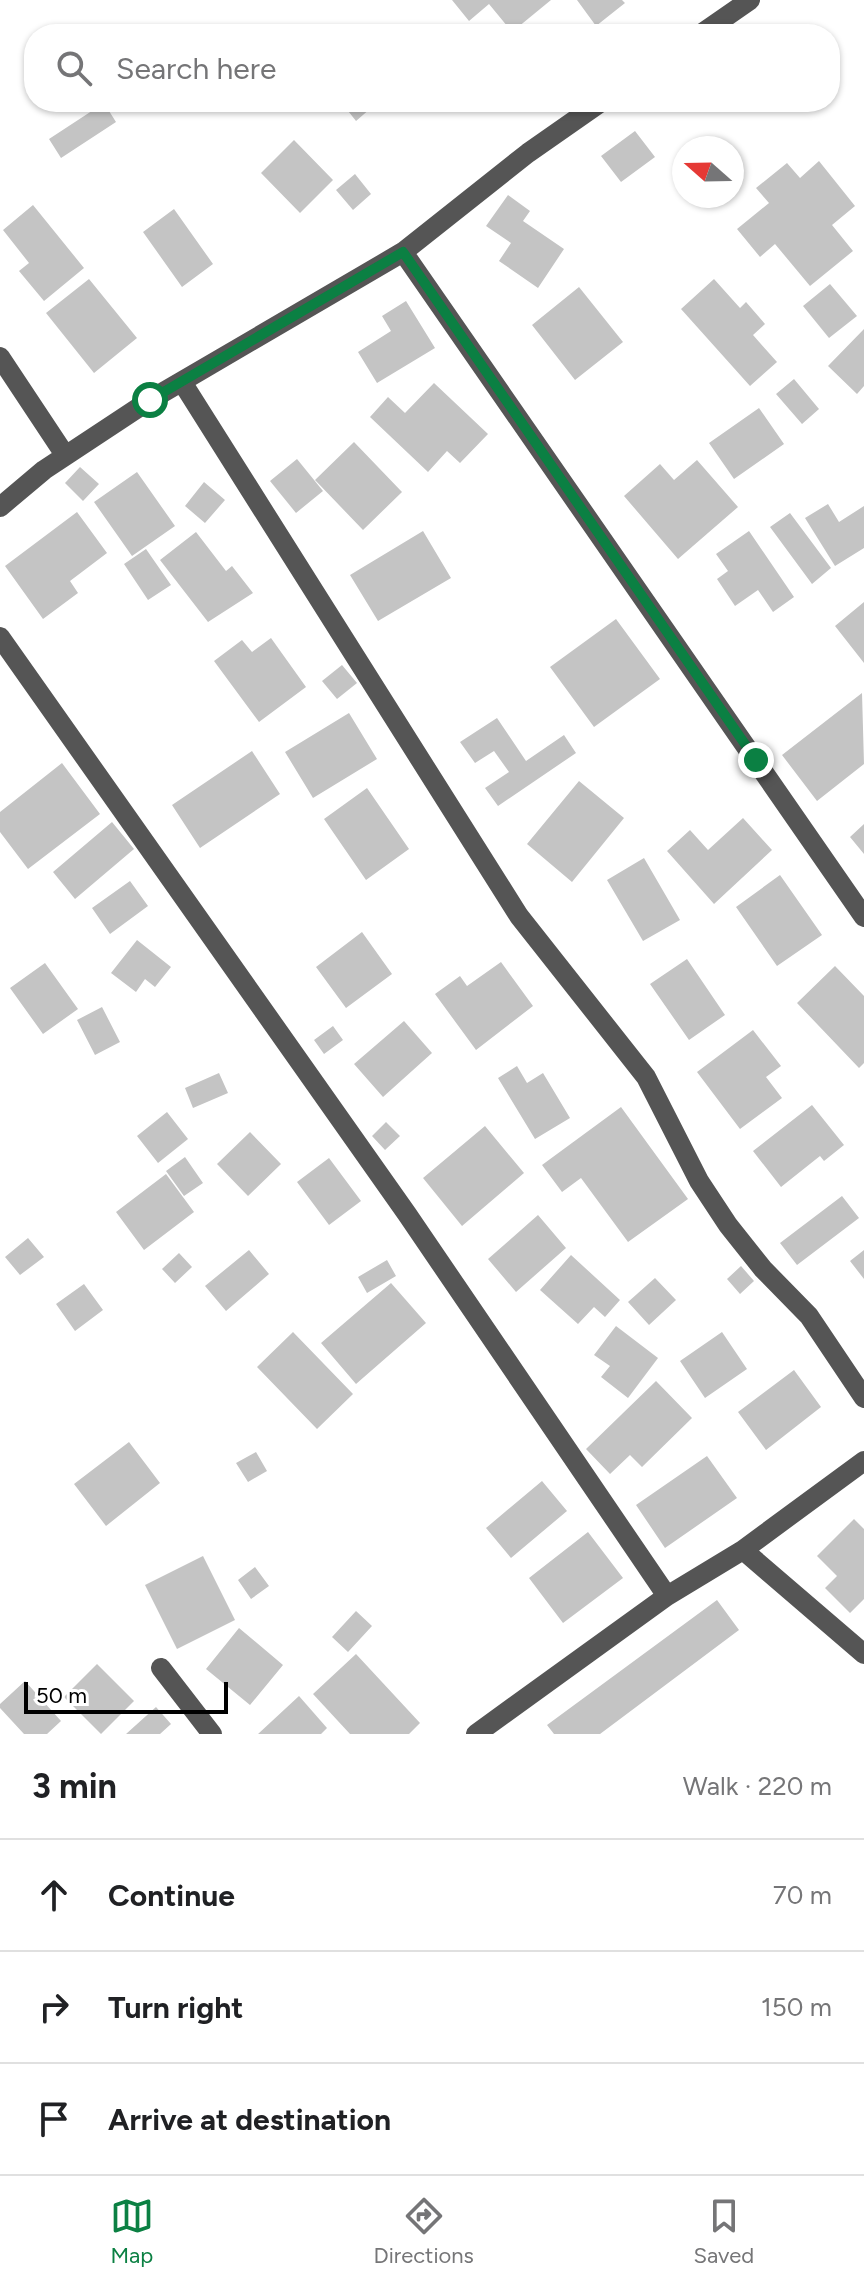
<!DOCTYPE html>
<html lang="en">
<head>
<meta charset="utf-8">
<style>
  body { margin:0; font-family:Figtree,sans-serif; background:#f2f2f2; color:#202124 }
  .compass { position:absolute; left:672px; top:136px; width:72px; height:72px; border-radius:50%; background:#fff; box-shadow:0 2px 6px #0004; rotate:290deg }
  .scale { position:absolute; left:24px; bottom:20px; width:204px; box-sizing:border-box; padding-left:8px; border:4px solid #000; border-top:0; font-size:22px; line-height:28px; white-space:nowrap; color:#000; -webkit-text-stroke:6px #fff; paint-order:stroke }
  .stop { position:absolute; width:24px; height:24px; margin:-18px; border:6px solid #0b8043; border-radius:50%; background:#fff }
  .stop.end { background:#0b8043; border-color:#fff; box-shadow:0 2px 8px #0008 }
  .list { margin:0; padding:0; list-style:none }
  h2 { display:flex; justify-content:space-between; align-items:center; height:104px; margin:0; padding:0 32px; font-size:34px }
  h2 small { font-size:26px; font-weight:400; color:#757577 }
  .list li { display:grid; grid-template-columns:52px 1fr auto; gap:24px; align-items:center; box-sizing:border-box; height:112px; padding:0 32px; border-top:2px solid #e0e0e0 }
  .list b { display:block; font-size:30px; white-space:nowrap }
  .list em { font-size:26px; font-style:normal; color:#757577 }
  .icon { flex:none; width:44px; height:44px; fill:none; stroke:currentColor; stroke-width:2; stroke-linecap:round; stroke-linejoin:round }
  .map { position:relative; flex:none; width:864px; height:1734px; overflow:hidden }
  .search { position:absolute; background:#fff; box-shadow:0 2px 6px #0004; left:24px; right:24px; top:24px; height:88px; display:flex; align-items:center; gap:20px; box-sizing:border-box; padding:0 28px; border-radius:32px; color:#757577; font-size:30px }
  .sheet { height:440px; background:#fff }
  nav { display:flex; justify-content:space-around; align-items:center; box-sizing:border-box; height:112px; border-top:2px solid #e0e0e0; background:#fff; font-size:22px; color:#757577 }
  nav a { display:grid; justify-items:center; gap:4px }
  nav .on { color:#0b8043 }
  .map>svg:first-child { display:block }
</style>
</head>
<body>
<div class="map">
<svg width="864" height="1734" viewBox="0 0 864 1734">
  <rect width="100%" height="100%" fill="#fff"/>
  <path fill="#c4c4c4" d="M452,0H551L512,32L489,4L469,21Z
    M577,0H622L625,3L596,26Z
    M341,102H378L356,121Z
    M104,103L116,122L61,158L49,139Z
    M635,131L655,157L621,182L601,156Z
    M294,140L333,180L300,213L261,173Z
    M819,161L855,206L832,225L853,251L810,286L775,244L760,257L737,229L769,203L756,188L787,163L800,178Z
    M355,174L371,194L353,210L336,190Z
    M508,195L530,211L523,221L564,249L538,288L499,261L511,243L486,226Z
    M33,205L84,268L44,301L19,271L29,263L3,230Z
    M174,209L213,264L182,287L143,232Z
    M89,279L137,338L94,373L46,313Z
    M714,279L740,308L746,302L765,324L753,335L777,362L750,386L681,309Z
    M830,284L857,316L829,338L803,306Z
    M579,287L623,342L575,380L532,325Z
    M406,301L435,348L377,383L358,352L391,331L382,316Z
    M864,329V386L857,394L828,366Z
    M794,379L819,409L802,424L776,394Z
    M434,383L488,434L460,463L447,451L428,472L370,417L388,397L405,413Z
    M759,408L784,444L734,479L709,443Z
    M354,442L402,492L363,530L315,480Z
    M297,459L323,491L296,513L270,481Z
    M697,460L738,507L678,559L624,496L660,464L674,480Z
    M80,467L99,484L83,501L65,483Z
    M137,472L175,526L132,556L94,502Z
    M204,482L225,500L205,523L185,506Z
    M828,504L839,522L864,506V548L835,566L805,518Z
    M77,512L107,553L70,581L78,593L43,619L5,566Z
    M790,513L831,568L812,584L770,527Z
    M423,531L451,578L378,621L350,575Z
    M749,531L794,597L773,612L758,590L735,606L717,579L728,571L716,554Z
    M196,532L226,571L232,566L253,593L208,622L160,560Z
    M146,549L171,585L148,600L124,564Z
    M864,602V663L835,626Z
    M616,619L660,679L594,727L550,667Z
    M271,638L306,687L259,722L214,661L242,640L252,652Z
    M342,665L357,683L337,699L322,681Z
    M862,693L864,764L817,801L782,755Z
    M349,713L377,759L313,798L285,752Z
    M497,718L526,761L564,735L576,753L498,806L485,788L509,772L494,751L475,763L460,742Z
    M252,751L280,794L200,848L172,805Z
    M62,763L100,814L28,869L0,832V812Z
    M579,781L624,818L572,882L527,844Z
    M367,788L409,849L366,880L324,819Z
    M743,818L772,850L714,904L667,851L690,830L708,850Z
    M112,822L134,849L75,899L53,872Z
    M864,824V854L850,837Z
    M644,858L680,920L643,941L607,880Z
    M780,875L822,935L777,966L736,907Z
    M130,881L148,906L110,934L92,908Z
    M362,932L392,974L346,1008L316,967Z
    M137,940L171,967L155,987L145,979L136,992L111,973Z
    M687,959L725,1015L689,1040L650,984Z
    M501,962L533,1006L476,1050L435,994L460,976L467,986Z
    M45,963L78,1009L43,1034L10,988Z
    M835,966L864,996V1063L859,1068L797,1003Z
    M102,1007L120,1042L95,1055L77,1020Z
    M404,1021L432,1053L383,1097L354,1064Z
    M333,1026L343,1040L324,1054L314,1040Z
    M753,1030L781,1066L766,1077L782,1098L740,1129L697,1072Z
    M517,1066L527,1083L543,1073L570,1118L535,1139L498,1078Z
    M219,1073L228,1093L193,1108L185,1088Z
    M812,1105L844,1145L824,1161L820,1156L781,1187L753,1151Z
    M621,1107L688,1199L628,1242L581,1178L562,1192L542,1165Z
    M167,1112L188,1139L158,1163L137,1136Z
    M386,1122L400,1136L385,1150L372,1136Z
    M485,1126L524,1173L462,1226L423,1178Z
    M250,1132L281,1164L248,1196L217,1164Z
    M185,1157L203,1183L184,1196L166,1171Z
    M329,1158L361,1201L329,1225L297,1182Z
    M166,1174L194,1212L144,1250L116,1212Z
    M842,1196L859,1218L797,1265L780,1243Z
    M538,1215L566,1248L516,1292L488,1259Z
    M28,1238L44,1257L20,1275L5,1257Z
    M249,1250L269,1274L226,1311L205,1286Z
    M864,1250V1279L850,1261Z
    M179,1253L192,1267L175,1283L162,1269Z
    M571,1255L620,1300L605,1317L594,1307L578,1324L540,1290Z
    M387,1260L396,1276L367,1293L358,1277Z
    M741,1266L754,1281L740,1294L727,1279Z
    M655,1278L676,1300L649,1325L628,1302Z
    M391,1283L426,1323L356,1384L321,1343Z
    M84,1284L103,1310L75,1331L56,1304Z
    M616,1326L658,1358L628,1398L601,1377L610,1366L594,1355Z
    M293,1332L353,1394L317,1429L257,1367Z
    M722,1332L747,1369L705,1398L680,1361Z
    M794,1370L821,1407L766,1450L738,1412Z
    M656,1381L692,1418L642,1467L630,1455L610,1474L586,1449Z
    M129,1442L160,1483L106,1526L74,1484Z
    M256,1452L267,1471L248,1482L236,1463Z
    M707,1456L737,1498L665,1548L636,1505Z
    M542,1481L567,1511L511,1558L486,1528Z
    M854,1519L864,1529V1599L850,1613L825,1588L837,1576L817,1556Z
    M588,1532L623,1578L563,1623L529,1578Z
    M203,1556L235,1620L177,1649L145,1585Z
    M255,1567L269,1586L251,1599L238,1580Z
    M717,1600L739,1630L600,1734H554L547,1725Z
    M356,1611L372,1626L348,1652L332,1637Z
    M239,1628L283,1665L250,1705L206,1669Z
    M356,1654L420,1723L409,1734H350L313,1694Z
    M97,1664L134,1701L101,1734L64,1697Z
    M25,1681L61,1721L47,1734H24L0,1708V1704Z
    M299,1696L327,1728L321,1734H258Z
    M156,1707L171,1724L160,1734H126Z"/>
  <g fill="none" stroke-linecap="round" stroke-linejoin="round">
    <path stroke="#555" stroke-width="20" d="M701,34L750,0
      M403,252L864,917
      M0,357L65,455
      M182,382L519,916L646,1077L699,1181L728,1225L763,1269L809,1316L864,1398
      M0,507L44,470L150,400L403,252L528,153L601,102
      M0,637L407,1214L667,1596
      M743,1550L864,1654
      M161,1668L212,1734
      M476,1734L667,1596L743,1550L864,1461"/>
  </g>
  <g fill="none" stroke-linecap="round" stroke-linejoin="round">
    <path stroke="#0b8043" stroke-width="10" d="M150,400L403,252L756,760"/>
  </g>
</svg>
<svg class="compass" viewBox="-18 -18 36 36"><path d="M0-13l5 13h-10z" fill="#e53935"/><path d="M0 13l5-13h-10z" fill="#757577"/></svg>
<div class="scale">50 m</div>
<div class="stop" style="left:150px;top:400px"></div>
<div class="stop end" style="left:756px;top:760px"></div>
<div class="search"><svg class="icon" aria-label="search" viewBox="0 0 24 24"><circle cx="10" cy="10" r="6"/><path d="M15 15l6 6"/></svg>Search here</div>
</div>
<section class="sheet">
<h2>3 min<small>Walk · 220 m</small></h2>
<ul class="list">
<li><svg class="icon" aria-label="ahead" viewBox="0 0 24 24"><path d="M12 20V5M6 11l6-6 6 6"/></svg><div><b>Continue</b></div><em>70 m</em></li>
<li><svg class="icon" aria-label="right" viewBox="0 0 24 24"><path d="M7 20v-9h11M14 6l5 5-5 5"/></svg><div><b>Turn right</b></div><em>150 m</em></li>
<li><svg class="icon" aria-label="arrive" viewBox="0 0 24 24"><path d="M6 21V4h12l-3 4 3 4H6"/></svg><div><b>Arrive at destination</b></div></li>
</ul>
</section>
<nav>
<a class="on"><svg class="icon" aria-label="map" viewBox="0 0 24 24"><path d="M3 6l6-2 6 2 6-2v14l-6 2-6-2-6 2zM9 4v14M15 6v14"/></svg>Map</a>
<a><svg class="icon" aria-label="directions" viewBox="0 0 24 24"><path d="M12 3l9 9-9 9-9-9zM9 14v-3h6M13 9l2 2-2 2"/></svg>Directions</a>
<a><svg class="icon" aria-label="saved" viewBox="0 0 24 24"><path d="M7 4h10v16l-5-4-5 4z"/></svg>Saved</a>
</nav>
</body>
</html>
